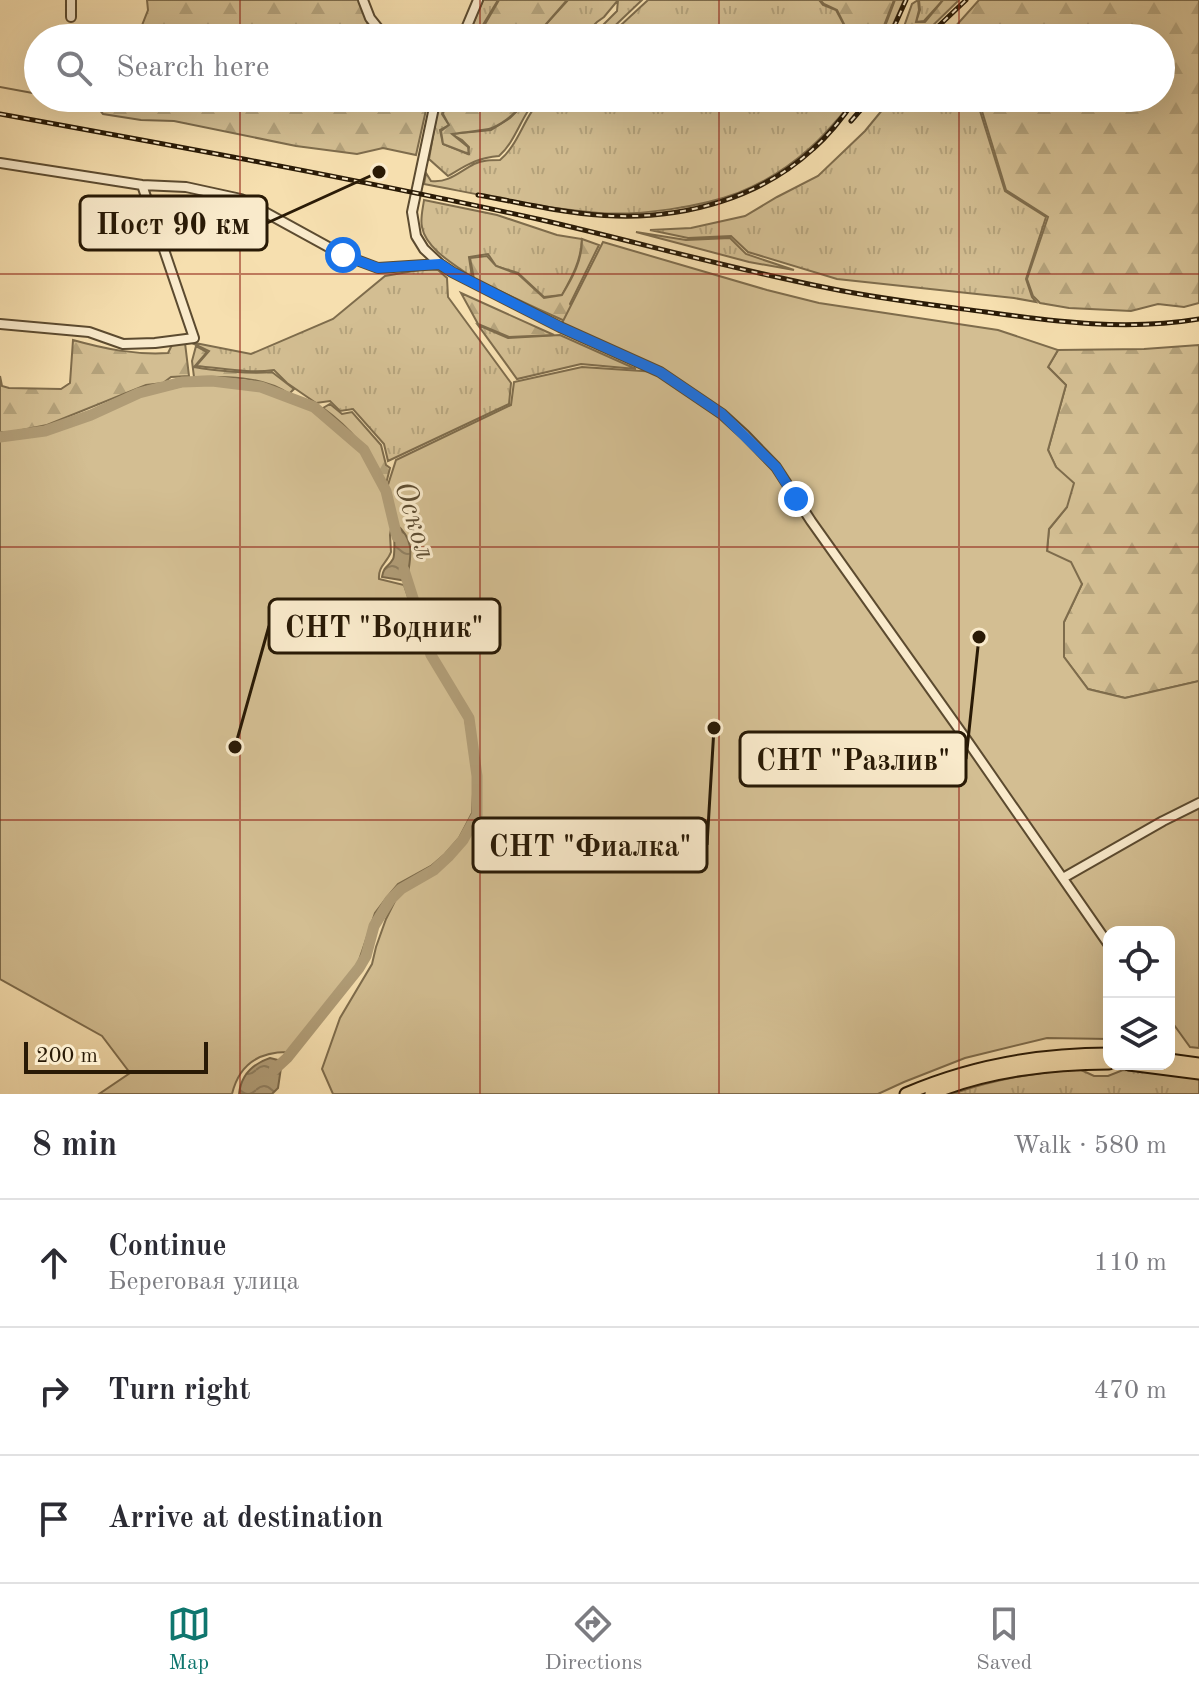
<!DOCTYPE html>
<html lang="en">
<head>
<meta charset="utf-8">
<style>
  body { margin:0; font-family:"Old Standard TT",serif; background:#f7f7f7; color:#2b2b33 }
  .controls { position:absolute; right:24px; bottom:24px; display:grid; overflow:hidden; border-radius:16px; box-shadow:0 8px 32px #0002 }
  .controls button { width:72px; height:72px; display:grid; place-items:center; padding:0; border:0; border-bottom:2px solid #e1e1e2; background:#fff; color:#2b2b33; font:40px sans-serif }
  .scale { position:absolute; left:24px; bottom:20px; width:184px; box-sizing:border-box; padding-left:8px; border:4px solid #291a06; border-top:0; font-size:22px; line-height:28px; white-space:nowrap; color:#291a06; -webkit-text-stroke:6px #f9eacb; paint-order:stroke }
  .stop { position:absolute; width:24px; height:24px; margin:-18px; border:6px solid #1a73e8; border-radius:50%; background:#fff }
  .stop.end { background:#1a73e8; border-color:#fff; box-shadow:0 2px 8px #0008 }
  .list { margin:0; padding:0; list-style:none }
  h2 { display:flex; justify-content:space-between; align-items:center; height:104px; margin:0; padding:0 32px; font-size:34px }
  h2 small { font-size:26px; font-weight:400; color:#7c7c81 }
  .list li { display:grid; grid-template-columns:52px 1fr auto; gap:24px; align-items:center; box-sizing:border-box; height:128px; padding:0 32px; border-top:2px solid #e1e1e2 }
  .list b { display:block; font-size:30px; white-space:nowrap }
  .list p { margin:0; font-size:26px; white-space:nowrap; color:#7c7c81 }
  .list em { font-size:26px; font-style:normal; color:#7c7c81 }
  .icon { flex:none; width:44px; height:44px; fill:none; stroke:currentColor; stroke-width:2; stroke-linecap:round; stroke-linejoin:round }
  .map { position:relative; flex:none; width:1199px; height:1094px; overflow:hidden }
  .search { position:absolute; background:#fff; box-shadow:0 8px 32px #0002; left:24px; right:24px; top:24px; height:88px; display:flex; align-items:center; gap:20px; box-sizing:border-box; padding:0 28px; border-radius:44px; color:#7c7c81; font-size:30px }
  .sheet { height:488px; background:#fff }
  nav { display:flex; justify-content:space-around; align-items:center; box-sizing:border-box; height:112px; border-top:2px solid #e1e1e2; background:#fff; font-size:22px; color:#7c7c81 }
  nav a { display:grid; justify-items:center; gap:4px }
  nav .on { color:#0f766e }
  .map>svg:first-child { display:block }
</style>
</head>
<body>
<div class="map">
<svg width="1199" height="1094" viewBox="0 0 1199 1094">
  <defs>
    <pattern id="grass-tufts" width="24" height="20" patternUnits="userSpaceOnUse" patternTransform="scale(2)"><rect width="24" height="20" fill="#d3be92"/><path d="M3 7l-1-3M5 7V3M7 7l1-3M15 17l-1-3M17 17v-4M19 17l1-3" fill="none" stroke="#b5a37c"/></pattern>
    <pattern id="forest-firs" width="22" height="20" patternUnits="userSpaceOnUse" patternTransform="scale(2)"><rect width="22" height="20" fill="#d3be92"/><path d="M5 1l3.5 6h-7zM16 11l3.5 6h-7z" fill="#b5a37c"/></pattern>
    <pattern id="water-waves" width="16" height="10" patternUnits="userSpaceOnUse" patternTransform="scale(2)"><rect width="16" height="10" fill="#b09c76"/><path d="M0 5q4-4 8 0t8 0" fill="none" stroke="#8f7e5f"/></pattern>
  </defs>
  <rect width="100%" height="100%" fill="#f6dfaf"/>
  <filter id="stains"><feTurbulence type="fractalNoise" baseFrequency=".0025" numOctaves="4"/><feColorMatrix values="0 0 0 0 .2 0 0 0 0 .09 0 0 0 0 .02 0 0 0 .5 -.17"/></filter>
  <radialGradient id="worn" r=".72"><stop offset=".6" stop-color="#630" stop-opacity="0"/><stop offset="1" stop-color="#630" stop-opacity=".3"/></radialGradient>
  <path fill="url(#grass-tufts)" stroke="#7e6c4c" stroke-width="2" d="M483,0H498L475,38H467Z
    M568,0H642L602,38H590L617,11L618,0L604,17L597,22L581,38H527L540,31Z
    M648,0H819L823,5L836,10L851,38H607Z
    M895,0H904L887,38H877L884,29Z
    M919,0H943L924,21L916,22L920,10Z
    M442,98H446L442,114L449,125L440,130L443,144L468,154L469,147L462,140L451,134L491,130L510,118L530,98H539C521,114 517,140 499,156C476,158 467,165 448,176L429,159L438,107Z
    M543,98H856C841,115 827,133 810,148C790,166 763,183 738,193C701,207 639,216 599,213C540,208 482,195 424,184L426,173L431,181C449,183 459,172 474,164C483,160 491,160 500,160C520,143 524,115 543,98Z
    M892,98H976L1005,191L1046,217L1026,279L1032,297L1036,302L1014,298L837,279L748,252L731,236L688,238L650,230L691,228L745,216L777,197L818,176L865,131Z
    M424,200L497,215L557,235L582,239C581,261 572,277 562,295L544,297L518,273L496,266L488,254L469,257L472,277C455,265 426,249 422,227C420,219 423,208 424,200Z
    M636,232L686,240L730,238L746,254L794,270L749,262Z
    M425,269L438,270L447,278L448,297L511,383L509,404L388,461L384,444L353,409L340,411L330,401L316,403L287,383L274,370C248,374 222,368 196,366L209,351L190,342L251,354L333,319L385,276Z
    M478,325L508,338L560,335L636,369L581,364L517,379Z
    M1079,1069L1094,1076H1108L1123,1070L1167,1073L1199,1078V1094H952C996,1079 1033,1073 1079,1069Z"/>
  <path fill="url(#forest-firs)" stroke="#7e6c4c" stroke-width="2" d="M147,0H359L368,25L378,38H137L148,10Z
    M499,0H567L540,31L526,38H477Z
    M820,0H894L883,28L876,38H851L837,10L824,4Z
    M918,0L919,10L916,22H925L943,0H959L920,38H900L912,4Z
    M979,0H1199V303L1184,307L1158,304L1131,311L1069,308L1040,303L1033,296L1027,279L1048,217L1006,190L978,98H1161V38H945Z
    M90,98H426L428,101L416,155L383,148L357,154L296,146L174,121L141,120L103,114Z
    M447,98H481L480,101L501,111L517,98H529C519,109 507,122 492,128C485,131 462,132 452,134L468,147L469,154L443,144L441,131L449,125L443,114Z
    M582,239L599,245L570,304L578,316L576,326L538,309L474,279L470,258L487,256L496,266L518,274L544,298L562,295C573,277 582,261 582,239Z
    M461,293L554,335L509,337L478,324Z
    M73,340C105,349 135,355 168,353L172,345L185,343L189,376L171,377L163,383L146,385L47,425L12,432H0V376L2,386L9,388L61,389L70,383Z
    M1199,345V681L1125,698L1088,689L1064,657V622L1082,584L1047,551L1049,529L1067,507L1056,467L1048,450L1066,385L1048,367L1058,350L1144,349Z
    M196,346L207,352L194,367C215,371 252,374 272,372L294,389L289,394C264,376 223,376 194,377L192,361Z
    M330,404L342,414L352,412L381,445L386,465L390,468L386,484C370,452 352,429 323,408Z"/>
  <path fill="#d3be92" stroke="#7e6c4c" stroke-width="2" d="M603,242L767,290L819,303L998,330L1058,350L1048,367L1066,385L1048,450L1056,467L1074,483L1067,507L1049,529L1047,551L1071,562L1082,584L1064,622V657L1088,689L1125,698L1199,681V1048L1190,1047L1169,1018V932H1109V937L1041,846L1109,949V1039L1047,1038L965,1058L904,1082L878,1094H333L322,1069L340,1018L372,964L376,947L386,919L401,889L434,870L448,857L463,840L477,815V776L469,718L431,655L405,578L386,491L396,460L511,405L514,382L582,367L657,372L560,327Z
    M195,383H212L259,390L312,408L362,452L383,491L392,523L390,535L391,552C387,563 378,566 379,579L404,585L428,656L446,687L461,708L465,718L474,775L472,813L459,838L445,854L431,866L398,884L387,897L375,913L357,966L328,1003L287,1052C258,1052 239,1065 232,1094H99L130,1073L102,1036L0,979V438L46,434L92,418L139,396Z"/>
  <path fill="url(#water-waves)" stroke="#7a6849" stroke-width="2" d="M395,523C417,542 410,556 407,581L382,577C384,565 388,568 393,559C396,554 393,533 395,523Z
    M270,1058L282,1061L278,1088L272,1094H239C241,1075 252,1064 270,1058Z"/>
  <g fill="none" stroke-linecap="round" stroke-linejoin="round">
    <path stroke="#7a6849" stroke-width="2" d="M0,87L38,94
      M59,98L66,99"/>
    <path stroke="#b09c76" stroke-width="11" d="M0,437L45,431L91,415L139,393L182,382L212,381L261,387L314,407L364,450L386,491L397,537
      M274,1070L287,1058L359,968L366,956L374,926L390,900L401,889L434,870L448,857L463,840L477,815V776L469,718L431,655L404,570"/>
    <defs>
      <path id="minor" d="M71,0V17
        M363,0L370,18L386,38
        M462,38L478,0
        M436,98L412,212L416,236L424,249L440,264L452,272L560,327L660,372L722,414L745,435L776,467L811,521L966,739L1109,945
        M0,163L142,185L186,187L241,199L343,255L378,268L440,264
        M0,324L89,332L123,344L155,343L194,338L142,185
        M1063,878L1163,821L1199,803"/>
      <path id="major" d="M1169,1060L1199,1064
        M1129,1064L1199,1073
        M906,1094C971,1066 1038,1054 1109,1054
        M931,1094C984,1071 1052,1063 1109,1063"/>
    </defs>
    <use href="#minor" stroke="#5c4b30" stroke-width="12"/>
    <use href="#major" stroke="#291a06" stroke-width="15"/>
    <use href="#minor" stroke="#f9eacb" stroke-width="8"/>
    <use href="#major" stroke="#f6dfaf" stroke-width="11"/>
    <defs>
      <path id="rail" d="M889,38L906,0
        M926,38L966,0
        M0,114C181,147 362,180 542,220C637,242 732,269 828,288C880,299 933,305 986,312C1057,322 1128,331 1199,319
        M851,121L871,98
        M478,195C523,203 570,215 616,216C686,218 760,198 813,149C829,135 844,116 856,98"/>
    </defs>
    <use href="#rail" stroke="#291a06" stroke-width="5"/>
    <use href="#rail" stroke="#f9eacb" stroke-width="2" stroke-dasharray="6" stroke-linecap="butt"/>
  </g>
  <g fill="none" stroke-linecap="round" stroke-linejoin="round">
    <path stroke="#1a73e8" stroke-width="10" d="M343,255L378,268L440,264L452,272L560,327L660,372L722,414L776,467L796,499"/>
  </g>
  <path fill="none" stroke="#8f2418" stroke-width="2" stroke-opacity="0.55" d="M240,0V38M480,0V38M719,0V38M959,0V38M240,98V1094M480,98V1094M719,98V1094M959,98V1094M0,274H1199M0,547H1199M0,820H1199"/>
  <g text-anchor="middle" stroke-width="6" stroke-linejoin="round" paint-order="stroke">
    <g font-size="30" font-style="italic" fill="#5f4e33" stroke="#f9eacb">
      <text transform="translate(416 520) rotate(73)" y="10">Оскол</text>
    </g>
  </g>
  <path fill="none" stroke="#291a06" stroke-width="3" d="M379 172L267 223M235 747L269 626M979 637L966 759M714 728L707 845"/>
  <g fill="#291a06" stroke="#f9eacb" stroke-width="3">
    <circle cx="379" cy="172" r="8"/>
    <circle cx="235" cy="747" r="8"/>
    <circle cx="979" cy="637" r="8"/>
    <circle cx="714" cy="728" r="8"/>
  </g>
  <g fill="#f9eacb" stroke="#291a06" stroke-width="3">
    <rect x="80" y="196" width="187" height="54" rx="8"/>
    <rect x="269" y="599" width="231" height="54" rx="8"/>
    <rect x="740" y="732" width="226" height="54" rx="8"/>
    <rect x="473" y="818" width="234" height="54" rx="8"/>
  </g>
  <g font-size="30" text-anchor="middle" font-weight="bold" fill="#291a06">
    <text x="173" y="234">Пост 90 км</text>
    <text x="384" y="637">СНТ "Водник"</text>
    <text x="853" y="770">СНТ "Разлив"</text>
    <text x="590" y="856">СНТ "Фиалка"</text>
  </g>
  <rect width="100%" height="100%" filter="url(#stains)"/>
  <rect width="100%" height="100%" fill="url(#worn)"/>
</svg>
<div class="controls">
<button><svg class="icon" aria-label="locate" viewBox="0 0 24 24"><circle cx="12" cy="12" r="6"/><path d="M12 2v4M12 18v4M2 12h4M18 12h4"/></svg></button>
<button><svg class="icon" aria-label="layers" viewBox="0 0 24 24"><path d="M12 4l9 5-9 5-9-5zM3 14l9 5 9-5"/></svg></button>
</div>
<div class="scale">200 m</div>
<div class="stop" style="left:343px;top:255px"></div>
<div class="stop end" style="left:796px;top:499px"></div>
<div class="search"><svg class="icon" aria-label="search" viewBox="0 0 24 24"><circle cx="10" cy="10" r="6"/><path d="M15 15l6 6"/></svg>Search here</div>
</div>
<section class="sheet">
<h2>8 min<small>Walk · 580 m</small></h2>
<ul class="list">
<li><svg class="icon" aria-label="ahead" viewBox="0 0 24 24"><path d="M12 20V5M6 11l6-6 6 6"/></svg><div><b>Continue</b><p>Береговая улица</p></div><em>110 m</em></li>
<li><svg class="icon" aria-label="right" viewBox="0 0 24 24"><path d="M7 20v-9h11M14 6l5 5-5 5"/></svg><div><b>Turn right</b></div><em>470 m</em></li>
<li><svg class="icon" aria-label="arrive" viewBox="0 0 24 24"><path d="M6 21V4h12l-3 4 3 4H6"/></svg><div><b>Arrive at destination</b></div></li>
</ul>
</section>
<nav>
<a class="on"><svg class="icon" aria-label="map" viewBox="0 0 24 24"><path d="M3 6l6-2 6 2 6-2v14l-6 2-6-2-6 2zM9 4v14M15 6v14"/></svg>Map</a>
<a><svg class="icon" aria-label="directions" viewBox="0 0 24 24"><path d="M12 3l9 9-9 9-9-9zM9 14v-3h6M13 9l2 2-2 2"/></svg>Directions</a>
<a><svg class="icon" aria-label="saved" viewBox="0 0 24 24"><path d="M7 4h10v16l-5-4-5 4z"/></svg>Saved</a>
</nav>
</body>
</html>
